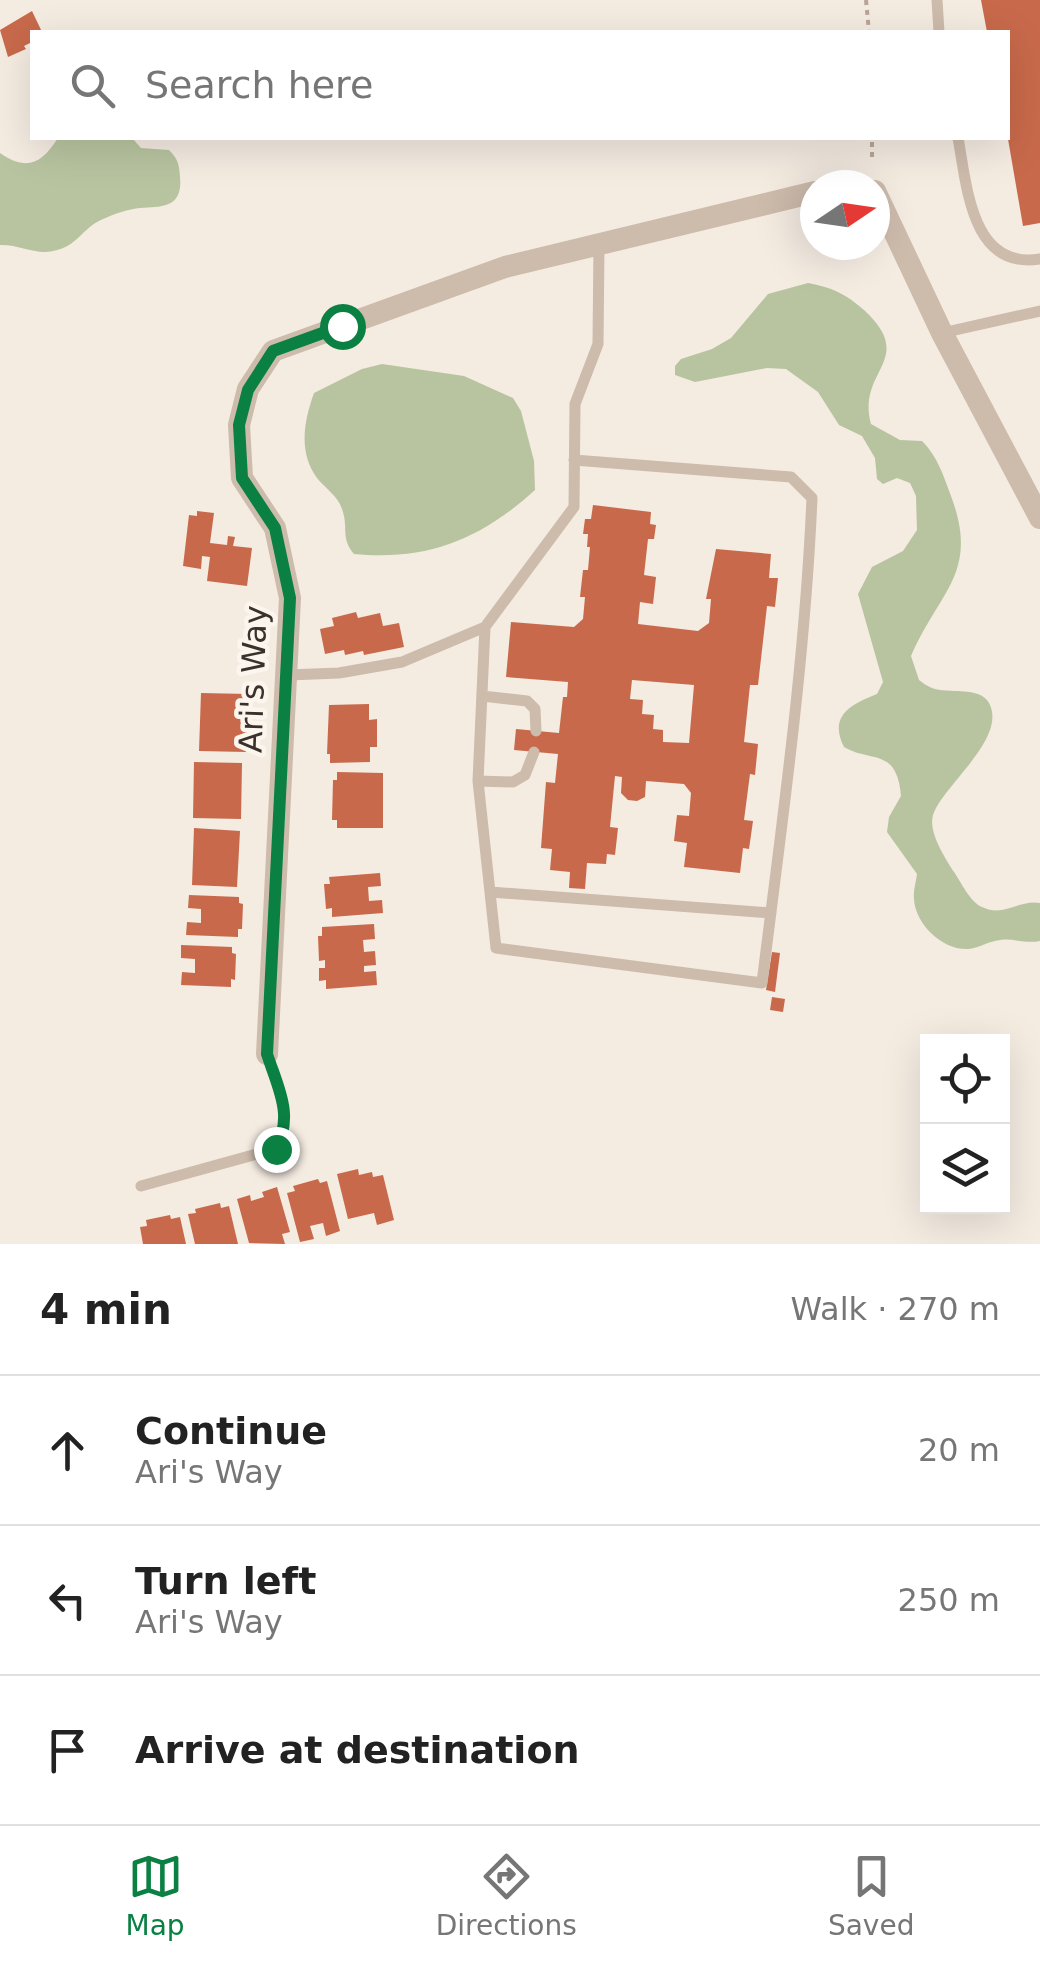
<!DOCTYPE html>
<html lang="en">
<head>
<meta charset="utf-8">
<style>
  body { margin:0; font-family:"DejaVu Sans",sans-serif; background:#f2f2f2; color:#222 }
  .controls { position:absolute; right:30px; bottom:30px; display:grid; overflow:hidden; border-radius:0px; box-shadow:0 10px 40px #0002 }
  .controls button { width:90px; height:90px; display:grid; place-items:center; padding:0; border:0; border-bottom:2px solid #e0e0e0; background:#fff; color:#222; font:50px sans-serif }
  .compass { position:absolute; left:800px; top:170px; width:90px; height:90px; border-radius:50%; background:#fff; box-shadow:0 10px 40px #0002; rotate:77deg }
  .stop { position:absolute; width:30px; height:30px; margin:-22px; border:8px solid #0b8043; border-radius:50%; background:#fff }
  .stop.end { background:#0b8043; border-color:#fff; box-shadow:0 2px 10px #0008 }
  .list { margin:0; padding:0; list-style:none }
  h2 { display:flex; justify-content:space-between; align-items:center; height:130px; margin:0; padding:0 40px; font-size:42px }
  h2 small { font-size:32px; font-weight:400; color:#767676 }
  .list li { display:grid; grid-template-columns:65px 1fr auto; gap:30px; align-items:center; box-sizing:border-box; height:150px; padding:0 40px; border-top:2px solid #e0e0e0 }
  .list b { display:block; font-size:38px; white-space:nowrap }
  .list p { margin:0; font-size:32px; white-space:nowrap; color:#767676 }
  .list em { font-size:32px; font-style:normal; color:#767676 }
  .icon { flex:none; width:55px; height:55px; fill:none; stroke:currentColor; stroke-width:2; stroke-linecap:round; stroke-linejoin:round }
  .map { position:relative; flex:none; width:1040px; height:1244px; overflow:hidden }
  .search { position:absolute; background:#fff; box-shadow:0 10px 40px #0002; left:30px; right:30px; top:30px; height:110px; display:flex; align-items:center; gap:25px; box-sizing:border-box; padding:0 35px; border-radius:0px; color:#767676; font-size:38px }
  .sheet { height:580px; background:#fff }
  nav { display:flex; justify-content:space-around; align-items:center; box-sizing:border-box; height:140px; border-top:2px solid #e0e0e0; background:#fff; font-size:28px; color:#767676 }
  nav a { display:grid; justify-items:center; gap:5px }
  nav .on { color:#0b8043 }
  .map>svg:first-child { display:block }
</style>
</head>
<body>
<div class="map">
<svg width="1040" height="1244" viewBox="0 0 1040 1244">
  <rect width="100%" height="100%" fill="#f4ebe1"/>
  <path fill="#b8c4a0" d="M58,138H132L141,148L169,150C178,159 179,164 180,177C183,208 162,207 140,208C129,209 114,214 103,219C83,227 77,247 53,251C35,255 18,244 0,245V153C27,172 42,163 58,138Z
    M808,283C831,287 846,294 864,310C918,360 856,370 871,424L900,440L922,441C938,457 943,475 951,496C980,573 939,591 911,656L919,680C923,683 927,686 932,688C948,694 980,686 989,703C1008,738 943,785 933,815C928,832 945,858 954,872C961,882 970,902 982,907C1004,918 1019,899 1040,903V941C1026,944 1013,938 1000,940C989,941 979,948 969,949C943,951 915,924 914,899C913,891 916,882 917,874L887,832L889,817L901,796C897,747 871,763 844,747C828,715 852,704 877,694L883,682L858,594L872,567L903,551L917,530L916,496L910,483L897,478L883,484L877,479L875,458L862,436L839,425L818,392L786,369L767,368L695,382L675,375V366L681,359L712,349L731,338L768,294Z
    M382,364L464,376L513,398L521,411L534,461L535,490C481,539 428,561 354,554C340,537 349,528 342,509C337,495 326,489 317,478C298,452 304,421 314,393L362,369Z"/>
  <path fill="#c8694b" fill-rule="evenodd" d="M981,0H1040V223L1023,226L1008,139V32H987Z
    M32,11L42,32H32V42L24,46L26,49L8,57L0,30Z
    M593,505L651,512L650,524L656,525L654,539H648L644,575L656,577L653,604L640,602L638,624L698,631L709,623L711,599H706L716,549L771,554L769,578H778L775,607L767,606L758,685H750L744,742L758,744L755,775L750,774L744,820L753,821L749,849L743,848L740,873L684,867L687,843L674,841L677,815L689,816L691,793L684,784L646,781L645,797L637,801L628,800L621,793L622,777L615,776L610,827L618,828L615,855L607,854L606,864L587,863L585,889L569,888L570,872L550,870L552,849L541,848L546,782L555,783L558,754L514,750L516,729L559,733L563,697H567L568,682L506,677L511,622L574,627L583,619L585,597H580L583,570H588L590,547H587L588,534H583L585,519H591ZM632,680L694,685L689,743L663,742V730L653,729L654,715L642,714L643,700L630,699Z
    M197,511L214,513L210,543L227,545L228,536L235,537L233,546L252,548L247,586L207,581L210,557L202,556L201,569L183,566L189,515L197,516Z
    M356,612L358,618L380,613L383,626L399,623L404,647L364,655L363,651L345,655L344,650L325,654L320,629L334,626L332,618Z
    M201,693L248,694L246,752L199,751Z
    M369,704V720L377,719V747H370V762L330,763V754H327L329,705Z
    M194,762L242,763L241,819L193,818Z
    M337,772L383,773V828H337V820H332L333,780H337Z
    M194,828L240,831L237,887L192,885Z
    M380,873L381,886L368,887L369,901L382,900L383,913L332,917V908L326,909L324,884H330L329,877Z
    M189,895L239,897V903L243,904L242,929H238V937L186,935L187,922L201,923V909L188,908Z
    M374,924L375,939L363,940L364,952L375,951L376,965L364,966V972L376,971L377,985L326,989V980L319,981V968H325V960L319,961L318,936H322V927Z
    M181,945L232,947V953L236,954L235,980L231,979V987L181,985L182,972L195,973V959L181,958Z
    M772,952L780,953L775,992L766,990Z
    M772,997L785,999L783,1012L770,1010Z
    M358,1169L359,1175L372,1172L373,1177L383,1175L394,1220L377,1225L374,1213L348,1219L337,1174Z
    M318,1179L320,1183L327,1181L340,1231L326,1236L323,1223L310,1226L314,1239L300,1242L287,1193L295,1191L293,1186Z
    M277,1187L290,1232L282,1234L285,1244L249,1243L237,1199L250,1195L251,1201L264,1197L262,1192Z
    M220,1203L221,1208L229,1206L238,1244H195L188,1214L196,1213L195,1209Z
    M170,1215L171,1219L180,1217L186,1244H143L140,1227L147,1226L146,1220Z"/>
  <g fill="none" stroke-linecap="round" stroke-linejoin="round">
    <path stroke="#b9a596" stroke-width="4" stroke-dasharray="5 5" stroke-linecap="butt" d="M866,0L869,32
      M872,157V138"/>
    <path stroke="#cdbbac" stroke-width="11" d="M937,0L939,32
      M958,138C967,186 971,270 1040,259
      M942,333L1040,311
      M574,460L791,477L812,498C805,661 782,822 762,983L496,948L478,781L485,627L574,507L575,404L598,344L599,244
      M288,675L339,673L402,662L485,627
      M482,696L527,701L535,709L536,731
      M478,781L513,782L525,775L534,752
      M490,892L771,913
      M141,1186L275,1149C294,1115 278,1088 267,1054"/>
    <path stroke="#cdbbac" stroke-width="22" d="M844,185H859
      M875,191L942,333L1040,518
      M267,1054L290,598L275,528L242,478L239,425L248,389L273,351L505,267L815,192"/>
  </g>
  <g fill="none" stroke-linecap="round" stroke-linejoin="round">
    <path stroke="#0b8043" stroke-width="12" d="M276,1149C294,1115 278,1088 267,1054L290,598L275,528L242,478L239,425L248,390L273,351L342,326"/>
  </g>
  <g text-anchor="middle" stroke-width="9" stroke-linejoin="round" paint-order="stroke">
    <g font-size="32" fill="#3b302b" stroke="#fbf5ee">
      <text transform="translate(253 679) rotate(-88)" y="11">Ari's Way</text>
    </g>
  </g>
</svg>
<div class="controls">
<button><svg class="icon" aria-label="locate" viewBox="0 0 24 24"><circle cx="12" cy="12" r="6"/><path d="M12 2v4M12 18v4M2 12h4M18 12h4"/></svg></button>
<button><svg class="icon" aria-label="layers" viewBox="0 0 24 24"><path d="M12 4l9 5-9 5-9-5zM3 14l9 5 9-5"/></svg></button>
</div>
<svg class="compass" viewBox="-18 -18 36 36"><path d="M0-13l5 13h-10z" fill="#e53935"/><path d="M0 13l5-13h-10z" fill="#767676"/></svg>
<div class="stop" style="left:342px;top:326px"></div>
<div class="stop end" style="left:276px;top:1149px"></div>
<div class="search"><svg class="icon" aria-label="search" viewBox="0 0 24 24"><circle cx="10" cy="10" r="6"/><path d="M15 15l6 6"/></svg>Search here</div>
</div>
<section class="sheet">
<h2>4 min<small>Walk · 270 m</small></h2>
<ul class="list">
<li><svg class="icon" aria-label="ahead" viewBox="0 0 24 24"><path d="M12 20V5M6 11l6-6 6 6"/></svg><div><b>Continue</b><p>Ari's Way</p></div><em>20 m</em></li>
<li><svg class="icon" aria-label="left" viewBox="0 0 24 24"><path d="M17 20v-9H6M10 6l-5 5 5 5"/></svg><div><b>Turn left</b><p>Ari's Way</p></div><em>250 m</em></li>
<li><svg class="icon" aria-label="arrive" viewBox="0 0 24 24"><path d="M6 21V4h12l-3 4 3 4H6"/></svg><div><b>Arrive at destination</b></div></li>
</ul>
</section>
<nav>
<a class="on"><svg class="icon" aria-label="map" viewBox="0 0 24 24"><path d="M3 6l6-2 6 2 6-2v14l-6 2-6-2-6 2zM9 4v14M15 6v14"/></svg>Map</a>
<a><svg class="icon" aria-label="directions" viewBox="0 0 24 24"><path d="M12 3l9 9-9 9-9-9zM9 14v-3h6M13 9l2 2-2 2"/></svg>Directions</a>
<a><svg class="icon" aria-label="saved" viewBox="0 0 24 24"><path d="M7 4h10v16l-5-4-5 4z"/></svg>Saved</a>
</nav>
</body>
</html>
